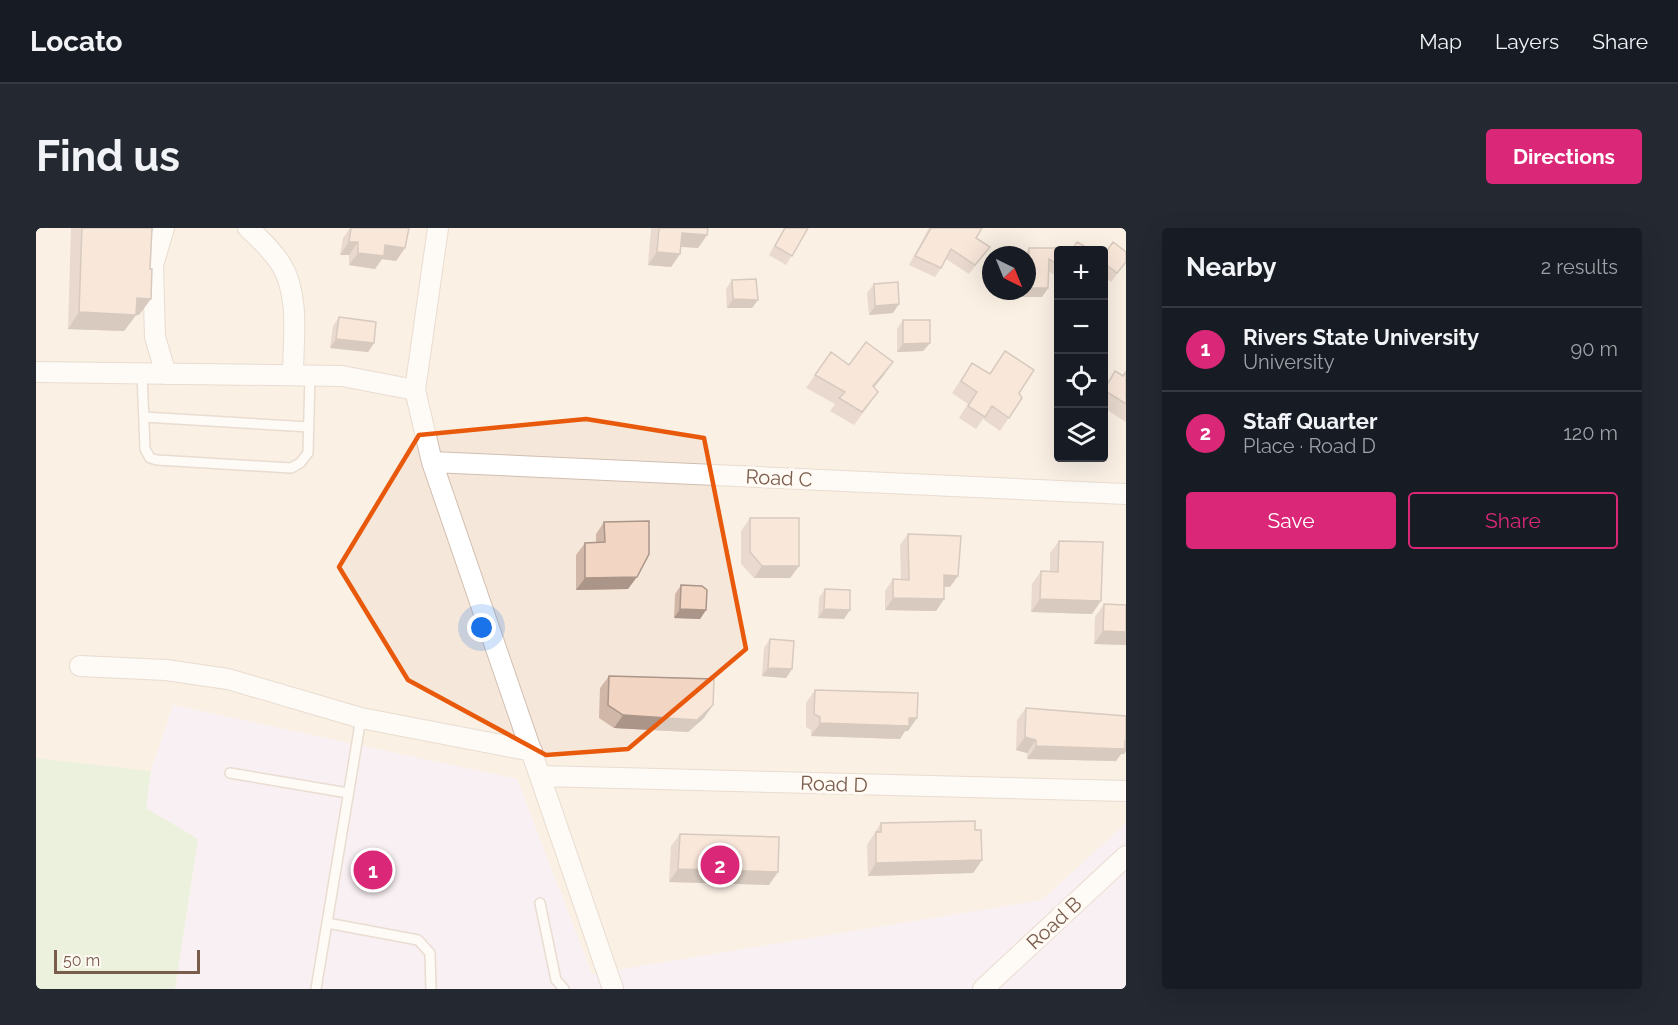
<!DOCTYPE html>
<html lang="en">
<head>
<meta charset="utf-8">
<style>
  body { margin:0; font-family:Raleway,sans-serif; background:#242831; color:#f1f3f6 }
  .controls { position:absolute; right:18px; top:18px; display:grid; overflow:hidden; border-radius:6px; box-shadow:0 6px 24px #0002 }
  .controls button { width:54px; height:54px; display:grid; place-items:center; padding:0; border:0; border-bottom:2px solid #363941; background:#171b24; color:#f1f3f6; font:30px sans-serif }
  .compass { position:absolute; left:946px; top:18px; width:54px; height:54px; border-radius:50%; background:#171b24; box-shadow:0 6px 24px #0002; rotate:137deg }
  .scale { position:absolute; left:18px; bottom:15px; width:146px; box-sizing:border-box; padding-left:6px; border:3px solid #7a5c4d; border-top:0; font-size:16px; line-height:21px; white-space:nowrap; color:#7a5c4d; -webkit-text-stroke:4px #fffaf3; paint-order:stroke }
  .you { position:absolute; left:446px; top:400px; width:21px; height:21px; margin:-15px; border:4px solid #fff; border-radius:50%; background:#1a73e8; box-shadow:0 0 0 9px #1a73e833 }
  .badge { display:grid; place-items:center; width:39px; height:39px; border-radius:50%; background:#db2777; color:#fff; font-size:20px; font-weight:700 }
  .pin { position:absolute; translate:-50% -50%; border:3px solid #fff; box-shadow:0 2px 6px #0006 }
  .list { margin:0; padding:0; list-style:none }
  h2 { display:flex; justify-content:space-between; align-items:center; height:78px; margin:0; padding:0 24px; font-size:26px }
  h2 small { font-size:20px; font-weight:400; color:#9ea1a6 }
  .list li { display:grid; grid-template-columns:39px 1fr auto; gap:18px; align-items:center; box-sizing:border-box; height:84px; padding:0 24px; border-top:2px solid #363941 }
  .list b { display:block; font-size:22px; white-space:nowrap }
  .list p { margin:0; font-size:20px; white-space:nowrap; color:#9ea1a6 }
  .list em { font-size:20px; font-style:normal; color:#9ea1a6 }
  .actions { display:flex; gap:12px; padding:18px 24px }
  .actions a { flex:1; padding:14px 0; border:2px solid #db2777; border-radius:6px; text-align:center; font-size:21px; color:#db2777 }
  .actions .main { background:#db2777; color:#fff }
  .icon { flex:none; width:33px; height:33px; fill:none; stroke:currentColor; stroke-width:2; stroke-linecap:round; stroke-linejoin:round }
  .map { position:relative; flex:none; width:1090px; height:761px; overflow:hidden; border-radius:6px }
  header { display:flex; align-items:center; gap:36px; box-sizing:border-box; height:84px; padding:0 30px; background:#171b24; border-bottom:2px solid #363941 }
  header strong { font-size:28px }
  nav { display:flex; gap:33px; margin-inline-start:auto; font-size:21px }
  .intro { display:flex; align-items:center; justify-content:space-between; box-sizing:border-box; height:144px; padding:0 36px }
  h1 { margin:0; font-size:42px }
  .button { padding:15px 27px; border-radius:6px; background:#db2777; color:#fff; font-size:21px; font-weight:700 }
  main { display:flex; gap:36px; padding:0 36px }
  aside { flex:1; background:#171b24; border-radius:6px; box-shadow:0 6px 24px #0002 }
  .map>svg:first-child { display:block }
</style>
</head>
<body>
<header>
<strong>Locato</strong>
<nav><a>Map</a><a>Layers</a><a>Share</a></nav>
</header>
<div class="intro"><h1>Find us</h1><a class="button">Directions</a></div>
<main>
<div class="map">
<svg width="1090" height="761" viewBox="0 0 1090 761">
  <rect width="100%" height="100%" fill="#fdf6ec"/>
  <path fill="#f5e8da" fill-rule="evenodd" d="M0,0H1090V595L1006,672L556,746L481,551L137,477L115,543L0,530ZM1023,22H1068V230H1023ZM955,27H991V63H955Z"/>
  <path fill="#f3e8fa" d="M137,477L481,551L556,746L1006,672L1090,595V761H139L162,611L110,580L115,543Z"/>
  <path fill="#d8ecc9" d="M0,530L115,543L110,580L162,611L139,761H0Z"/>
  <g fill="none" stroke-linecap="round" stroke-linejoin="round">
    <defs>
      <path id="lane" d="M106,145L109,221L114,230L121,232L255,240L264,235L272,225L274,148
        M108,189L273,199
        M194,545L312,565
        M504,675L520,752L528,761
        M291,695L382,712L394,725L395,761
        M280,761L325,490"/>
      <path id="street" d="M128,0L117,37L119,109L130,146
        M212,0C224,11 238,24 246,38C264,69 257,113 257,147
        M402,0L379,162L396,234L577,761
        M0,144L306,148L379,162
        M396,234L1090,266
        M44,438L130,442L192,451L325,490L496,523
        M505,548L1090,563
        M947,761L1090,628"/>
    </defs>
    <use href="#lane" stroke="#d1beb0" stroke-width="12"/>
    <use href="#street" stroke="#d1beb0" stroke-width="22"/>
    <use href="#lane" stroke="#fff" stroke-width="9"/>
    <use href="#street" stroke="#fff" stroke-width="20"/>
  </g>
  <path fill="#d1b7a8" d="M35,0H116L103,87H100L88,103L32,101Z
    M314,0H373L369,20L360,33L346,31L339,41L313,37V27H304L307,10Z
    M615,0H672L671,7L662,20L645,19L644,26L635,39L612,37Z
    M748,0H772L750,37L733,27Z
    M893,0H946L940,10L954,19L933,46L910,31L905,40L899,49L873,37Z
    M993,20L1023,22V50L1012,43V60L1006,69H986V63H991V27H988Z
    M1068,27L1090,34L1075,54L1068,49Z
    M696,52L716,80H691L690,61Z
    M838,56L857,85L833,87L831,65Z
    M303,89L338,115L332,124L294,120L297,98Z
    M867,92L894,115L887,123L861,124V101Z
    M969,123L983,165L986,170L964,203L947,191L940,201L923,190L932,176L916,165L936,135L953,146Z
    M795,124L813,137L848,147L838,159L833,177L818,197L794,183L799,176L770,160Z
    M1090,142V194L1068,180V160L1079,143L1086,148Z
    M714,290L763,338L754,350H718L705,336V303Z
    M568,294L592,361L540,362V327L549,315L560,314V306Z
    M872,306L914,359H908V371L900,383L849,382V363L857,351L865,352L864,317Z
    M1023,313L1056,386L995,384L996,356L1005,343H1014V325Z
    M645,357L670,382L664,391L638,390L639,366Z
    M789,361L808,391L782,390L783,370Z
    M1068,376L1090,377V417L1058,416L1059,389Z
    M734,411L756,441L750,450L726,448L728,420Z
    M573,448L668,490L652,504L578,500L563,490L564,460Z
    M779,462L872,503H869L864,511L775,508V502L770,499V475Z
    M990,480L1090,488V523L1088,526H1085L1080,533L991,531V525L980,522L981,492Z
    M845,595L939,602L946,632L937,645L832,648L831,617Z
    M644,606L733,657L633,654L635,618Z"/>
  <path fill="#aa9588" d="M646,5L671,7L662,20L637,18Z
    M313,14H322L313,27H304Z
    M349,17L369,20L360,33L346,31L339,41L313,37L322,25Z
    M621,24L644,26L635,39L612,37Z
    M992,60H1012L1006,69H986Z
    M101,70L115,71L103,87H100L88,103L32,101L43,84Z
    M697,71L722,72L716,80H691Z
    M863,76L857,85L833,87L839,78Z
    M300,111L338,115L332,124L294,120Z
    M894,115L887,123L861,124L867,116Z
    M857,134L848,147L828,171L837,158Z
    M726,338H763L754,350H718Z
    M908,347L922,348L914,359L900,358Z
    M601,349L592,361L540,362L549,350Z
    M857,370L908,371L900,383L849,382Z
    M1004,371L1065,373L1056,386L995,384Z
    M644,381L670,382L664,391L638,390Z
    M788,381L814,382L808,391L782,390Z
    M1067,403L1090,404V417L1058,416Z
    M732,440L756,441L750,450L726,448Z
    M677,477L668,490L652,504L578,500L587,487Z
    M873,490H881L872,503H869L864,511L775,508L784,495Z
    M989,509L1000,512L991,525L980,522Z
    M1090,513V523L1088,526H1085L1080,533L991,531L1000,518Z
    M946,632L937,645L832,648L840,635Z
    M642,641L742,644L733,657L633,654Z"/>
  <path fill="#f3d5c3" stroke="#aa9588" stroke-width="1.5" d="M46,0H116L114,41H116L115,71L101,70L100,87L43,84Z
    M315,0H373L369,20L349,17L348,28L322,25V14H313Z
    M623,0H672L671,7L646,5L644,26L621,24Z
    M749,0H772L756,28L739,18Z
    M895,0H946L940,10L954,19L939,37L915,21L905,40L879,28Z
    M1041,14L1055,22H1036Z
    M1077,14L1090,24V34L1081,45L1068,35V27Z
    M993,20H1030L1034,22H1023V37L1013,31L1012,60H992Z
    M720,51L722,72L697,71L696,52Z
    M862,54L863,76L839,78L838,56Z
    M303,89L340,94L338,115L300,111Z
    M867,92H894V115L867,116Z
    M830,114L857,134L837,158L842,164L826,184L803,170L809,164L779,147L795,124L813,137Z
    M969,123L998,142L983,165L986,170L973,190L956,178L949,189L932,178L941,164L925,153L936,135L954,146Z
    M1079,143L1087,148L1090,144V176L1068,162Z
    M714,290H763V338H726L714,324Z
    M613,293V326L601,349L549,350V315L569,314L568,294Z
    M872,306L925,308L922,348L908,347V371L857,370V351L873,352Z
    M1023,313L1067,314L1065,373L1004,371L1005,343L1022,344Z
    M645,357L666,358L671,362L670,382L644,381Z
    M789,361L814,362V382L788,381Z
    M1068,376L1090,377V404L1067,403Z
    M734,411L758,413L756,441L732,440Z
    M573,448L678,451L677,477L661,492L587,487L572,477Z
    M779,462L882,465L881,490H873V498L784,495V489L778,486Z
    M990,480L1090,488V513H1089V521L1000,518V512L989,509Z
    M939,593V602H945L946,632L840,635V604H845V595Z
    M644,606L743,609L742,644L642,641Z"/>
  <path d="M0 0H1090V761H0ZM550,191L668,210L710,421L592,521L510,527L372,452L303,339L383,207Z" fill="#fdf6ec" fill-opacity=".55" fill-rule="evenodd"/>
  <path fill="none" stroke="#e8590c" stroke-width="4.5" stroke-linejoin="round" d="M550,191L668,210L710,421L592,521L510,527L372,452L303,339L383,207Z"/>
  <g text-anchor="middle" stroke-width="6" stroke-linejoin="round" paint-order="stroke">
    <g font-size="20" fill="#7a5c4d" stroke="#fffaf3">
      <text transform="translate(743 250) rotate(3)" y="7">Road C</text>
      <text transform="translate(798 556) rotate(2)" y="7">Road D</text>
      <text transform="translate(1018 695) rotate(-43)" y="7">Road B</text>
    </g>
  </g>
</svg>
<div class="controls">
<button>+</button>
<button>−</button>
<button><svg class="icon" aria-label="locate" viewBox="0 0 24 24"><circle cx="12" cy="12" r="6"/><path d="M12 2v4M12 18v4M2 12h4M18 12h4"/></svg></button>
<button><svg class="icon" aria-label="layers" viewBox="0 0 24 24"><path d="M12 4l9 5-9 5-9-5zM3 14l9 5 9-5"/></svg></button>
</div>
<svg class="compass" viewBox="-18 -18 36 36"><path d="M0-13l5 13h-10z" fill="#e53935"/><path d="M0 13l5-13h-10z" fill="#9ea1a6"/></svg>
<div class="scale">50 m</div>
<div class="you"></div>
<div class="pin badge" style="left:337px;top:642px">1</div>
<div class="pin badge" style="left:684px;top:637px">2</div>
</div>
<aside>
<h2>Nearby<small>2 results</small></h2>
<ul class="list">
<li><span class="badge">1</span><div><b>Rivers State University</b><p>University</p></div><em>90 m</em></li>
<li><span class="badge">2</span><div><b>Staff Quarter</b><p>Place · Road D</p></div><em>120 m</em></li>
</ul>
<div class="actions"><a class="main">Save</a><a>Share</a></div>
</aside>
</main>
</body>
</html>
